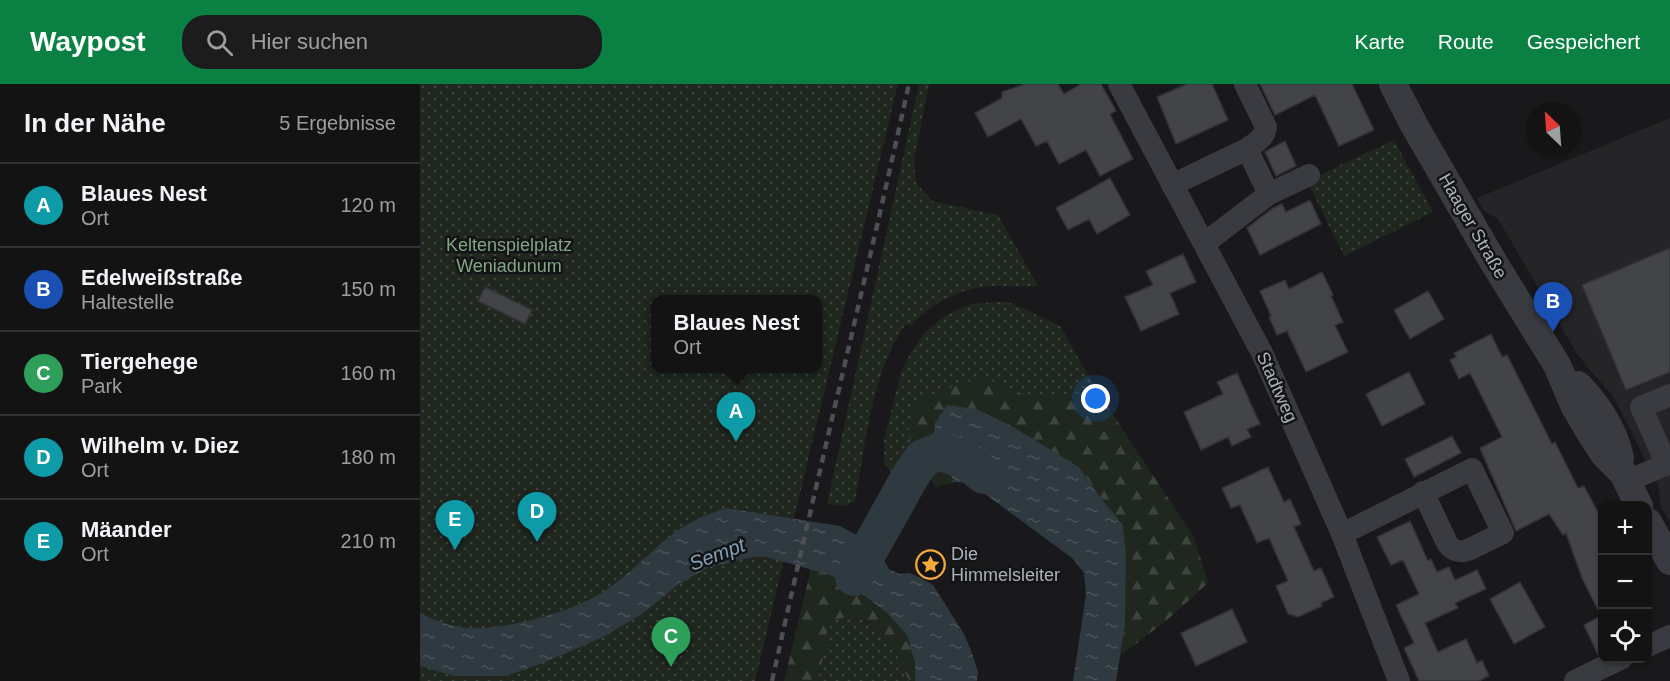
<!DOCTYPE html>
<html lang="de">
<head>
<meta charset="utf-8">
<style>
  body { margin:0; font-family:Arial,sans-serif; background:#1c1c1d; color:#f1f3f6 }
  .controls { position:absolute; right:18px; bottom:18px; display:grid; overflow:hidden; border-radius:12px; box-shadow:0 2px 4px #0004 }
  .controls button { width:54px; height:54px; display:grid; place-items:center; padding:0; border:0; border-bottom:2px solid #323234; background:#131314; color:#f1f3f6; font:30px sans-serif }
  .compass { position:absolute; left:1106px; top:18px; width:54px; height:54px; border-radius:50%; background:#131314; box-shadow:0 2px 4px #0004; rotate:335deg }
  .you { position:absolute; left:676px; top:315px; width:21px; height:21px; margin:-15px; border:4px solid #fff; border-radius:50%; background:#1a73e8; box-shadow:0 0 0 9px #1a73e833 }
  .badge { display:grid; place-items:center; width:39px; height:39px; border-radius:50%; background:#0b8043; color:#fff; font-size:20px; font-weight:700 }
  .pin { position:absolute; translate:-50% -50px; filter:drop-shadow(0 2px 3px #0008) }
  .pin::after { content:''; position:absolute; top:32px; width:21px; height:18px; background:inherit; clip-path:polygon(0 0,100% 0,50% 100%) }
  .popup { position:absolute; left:231px; top:211px; width:171px; height:78px; box-sizing:border-box; display:grid; place-content:center; border-radius:12px; background:#131314; filter:drop-shadow(0 2px 4px #0005); font-size:20px; white-space:nowrap; color:#9d9ea0 }
  .popup b { font-size:22px; color:#f1f3f6 }
  .popup::after { content:''; position:absolute; left:50%; top:100%; margin-left:-12px; border:12px solid transparent; border-top-color:#131314 }
  .list { margin:0; padding:0; list-style:none }
  h2 { display:flex; justify-content:space-between; align-items:center; height:78px; margin:0; padding:0 24px; font-size:26px }
  h2 small { font-size:20px; font-weight:400; color:#9d9ea0 }
  .list li { display:grid; grid-template-columns:39px 1fr auto; gap:18px; align-items:center; box-sizing:border-box; height:84px; padding:0 24px; border-top:2px solid #323234 }
  .list b { display:block; font-size:22px; white-space:nowrap }
  .list p { margin:0; font-size:20px; white-space:nowrap; color:#9d9ea0 }
  .list em { font-size:20px; font-style:normal; color:#9d9ea0 }
  .icon { flex:none; width:33px; height:33px; fill:none; stroke:currentColor; stroke-width:2; stroke-linecap:round; stroke-linejoin:round }
  .map { position:relative; flex:none; width:1250px; height:597px; overflow:hidden }
  header { display:flex; align-items:center; gap:36px; box-sizing:border-box; height:84px; padding:0 30px; background:#0b8043; color:#fff }
  header strong { font-size:28px }
  nav { display:flex; gap:33px; margin-inline-start:auto; font-size:21px }
  .search { width:420px; height:54px; background:#1c1c1d; display:flex; align-items:center; gap:15px; box-sizing:border-box; padding:0 21px; border-radius:24px; color:#9d9ea0; font-size:22px }
  main { display:flex }
  aside { flex:1; background:#131314 }
  .map>svg:first-child { display:block }
</style>
</head>
<body>
<header>
<strong>Waypost</strong>
<div class="search"><svg class="icon" aria-label="search" viewBox="0 0 24 24"><circle cx="10" cy="10" r="6"/><path d="M15 15l6 6"/></svg>Hier suchen</div>
<nav><a>Karte</a><a>Route</a><a>Gespeichert</a></nav>
</header>
<main>
<aside>
<h2>In der Nähe<small>5 Ergebnisse</small></h2>
<ul class="list">
<li><span class="badge" style="background:#0f9aa8">A</span><div><b>Blaues Nest</b><p>Ort</p></div><em>120 m</em></li>
<li><span class="badge" style="background:#1a4fb4">B</span><div><b>Edelweißstraße</b><p>Haltestelle</p></div><em>150 m</em></li>
<li><span class="badge" style="background:#2e9e5b">C</span><div><b>Tiergehege</b><p>Park</p></div><em>160 m</em></li>
<li><span class="badge" style="background:#0f9aa8">D</span><div><b>Wilhelm v. Diez</b><p>Ort</p></div><em>180 m</em></li>
<li><span class="badge" style="background:#0f9aa8">E</span><div><b>Mäander</b><p>Ort</p></div><em>210 m</em></li>
</ul>
</aside>
<div class="map">
<svg width="1250" height="597" viewBox="0 0 1250 597">
  <defs>
    <pattern id="green-dots" width="8" height="8" patternUnits="userSpaceOnUse" patternTransform="scale(1.5)"><rect width="8" height="8" fill="#1f271f"/><path d="M2 2h.1M6 6h.1" fill="none" stroke="#3d443e" stroke-width="1.8" stroke-linecap="round"/></pattern>
    <pattern id="forest-firs" width="22" height="20" patternUnits="userSpaceOnUse" patternTransform="scale(1.5)"><rect width="22" height="20" fill="#1f271f"/><path d="M5 1l3.5 6h-7zM16 11l3.5 6h-7z" fill="#3d443e"/></pattern>
    <pattern id="water-ripples" width="26" height="14" patternUnits="userSpaceOnUse" patternTransform="scale(1.5)"><rect width="26" height="14" fill="#2e3940"/><path d="M2 4q2-2 4 0t4 0M15 11q2-2 4 0t4 0" fill="none" stroke="#4a535a"/></pattern>
  </defs>
  <rect width="100%" height="100%" fill="#19191b"/>
  <path fill="#252528" d="M1250,34V438L1241,423L1238,401L1193,312L1168,284L1156,268L1078,135L1064,127L1057,114Z"/>
  <path fill="url(#green-dots)" fill-rule="evenodd" d="M0,0H478L335,597H0ZM235,216H397V284H235Z
    M499,0H509L494,76L496,99L512,117L578,131L618,202C603,203 589,202 575,202C541,203 514,218 491,241H485C451,290 446,359 435,417L424,422L407,420Z
    M974,56L1013,128L924,172L887,97Z
    M579,218H588L605,225L640,242L678,308L610,314L564,294L543,299L507,313L489,353L493,367L484,393H475L464,379V355L481,289L490,270L505,248L528,230L551,220Z
    M433,533L453,540L470,556L489,597H397L405,566L408,535Z"/>
  <path fill="url(#forest-firs)" d="M564,294L610,313L678,308L774,453L788,499L746,537L701,571L705,542L706,471L703,441L680,413L659,383L588,340L556,325L513,356L521,367L534,398L516,403L494,372L489,353V342L493,328L507,313L543,299Z
    M391,485C397,487 404,488 410,491C428,498 478,533 487,551C493,562 495,584 495,597H489C470,556 462,526 408,536L405,566L397,597H364Z"/>
  <path fill="url(#water-ripples)" d="M527,321L556,325L588,340L659,383L680,413L703,441L706,471L705,542L696,597H653L666,511L664,489L652,474L550,399L534,398L521,367L513,356L515,339Z
    M305,424L420,442L453,460L460,469L469,485L479,490L489,489L499,493L513,501L544,550L552,569L558,588L557,597H495V579L487,551L466,528L441,509L410,491L347,473H333L290,483L260,499L222,530L183,553L128,577L86,592H34L0,582V529C11,535 27,541 39,543C76,549 139,531 173,514C201,499 223,474 248,454C265,439 284,432 305,424Z"/>
  <g fill="none" stroke-linecap="round" stroke-linejoin="round">
    <path stroke="#2e3940" stroke-width="38" d="M434,493L491,391L503,374L521,367L546,377L564,391"/>
  </g>
  <path fill="#434448" stroke="#333337" stroke-width="1.5" d="M605,0H638L644,10L661,0H681L696,27L690,30L713,75L680,92L666,66L639,80L627,57L616,62L601,35L568,53L555,29L582,14V8Z
    M767,0H792L808,36L756,60L737,13Z
    M840,0H932L954,46L919,62L895,11L855,31Z
    M865,57L876,82L856,92L845,68L850,65Z
    M690,94L710,131L677,150L669,135L648,146L636,124Z
    M890,116L901,140L840,171L827,144L853,124L862,120L866,128Z
    M1250,164V288L1206,306L1162,201Z
    M763,170L776,198L750,209L759,230L721,247L705,213L733,201L726,187Z
    M902,188L913,211L911,212L923,238L915,241L928,268L886,288L867,247L857,251L849,233L851,232L840,207L865,196L869,205Z
    M65,203L112,226L105,240L58,217Z
    M1008,207L1024,235L990,255L974,226Z
    M1071,250L1082,273L1087,271L1132,360L1135,358L1158,404L1164,402L1182,436V569L1178,571L1164,541L1181,532L1162,494L1146,449L1143,451L1129,430L1096,447L1060,364L1082,353L1050,289L1039,295L1030,276L1036,273L1034,269Z
    M989,288L1005,320L962,342L946,310Z
    M817,289L840,340L827,345L831,353L812,362L808,353L781,366L764,328L803,310L797,298Z
    M1032,352L1041,369L994,393L985,375Z
    M848,383L864,418L870,415L881,440L874,443L894,487L901,484L914,513L901,519L902,522L878,533L868,530L856,502L868,497L849,454L837,459L820,421L811,424L802,404Z
    M990,437L1008,477L1011,475L1017,488L1029,483L1035,496L1057,486L1066,505L1035,519L1038,524L1005,539L1018,568L1046,555L1057,579L1062,576L1069,592L1059,597H999L984,564L994,559L976,521L999,510L983,476L971,481L957,453Z
    M1100,498L1125,543L1094,560L1070,515Z
    M812,525L827,558L776,582L761,549Z"/>
  <g fill="none" stroke-linecap="round" stroke-linejoin="round">
    <path stroke="#3a3b40" stroke-width="22" d="M699,0L842,269L922,450L979,597
      M825,0L846,43C845,54 835,59 827,65
      M752,101L827,65L849,110L785,159
      M849,110L889,91
      M1247,381L1221,323L1250,311
      M1207,397L1250,379
      M922,450L1052,385L1083,449L1048,466C1038,469 1032,466 1027,459L1003,408
      M1228,562L1250,552
      M1155,597L1202,574"/>
    <path stroke="#3a3b40" stroke-width="28" d="M973,0L994,41L1074,179L1137,281L1154,321L1169,347L1184,370L1203,389L1219,422
      M1158,301C1178,322 1194,345 1200,374
      M1228,438L1250,477"/>
    <path stroke="#4d4f55" stroke-width="4.5" stroke-dasharray="8 6" stroke-linecap="butt" d="M352,597C396,398 445,199 489,0"/>
  </g>
  <defs>
    <symbol id="sight-ring" viewBox="-11 -11 22 22"><circle r="9.5" fill="#141416" stroke="#f4aa38" stroke-width="1.5"/><path d="M0-6L1.8-2.2L6-1.7L2.9 1.2L3.7 5.4L0 3.3L-3.7 5.4L-2.9 1.2L-6-1.7L-1.8-2.2Z" fill="#f4aa38"/></symbol>
  </defs>
  <g fill-rule="evenodd">
    <use href="#sight-ring" x="494" y="464" width="33" height="33"/>
  </g>
  <g text-anchor="middle" stroke-width="5" stroke-linejoin="round" paint-order="stroke">
    <g font-size="18" fill="#abb1bb" stroke="#141416">
      <text transform="translate(1053 142) rotate(60)" y="6">Haager Straße</text>
      <text transform="translate(857 303) rotate(66)" y="6">Stadtweg</text>
    </g>
    <g font-size="18" fill="#82a682" stroke="#141416">
      <text x="89" y="167">Keltenspielplatz<tspan x="89" dy="21">Weniadunum</tspan></text>
    </g>
    <g font-size="18" fill="#abb1bb" stroke="#141416" text-anchor="start">
      <text x="531" y="476">Die<tspan x="531" dy="21">Himmelsleiter</tspan></text>
    </g>
    <g font-size="20" font-style="italic" fill="#82a1b6" stroke="#141416">
      <text transform="translate(297 470) rotate(-21)" y="7">Sempt</text>
    </g>
  </g>
</svg>
<div class="controls">
<button>+</button>
<button>−</button>
<button><svg class="icon" aria-label="locate" viewBox="0 0 24 24"><circle cx="12" cy="12" r="6"/><path d="M12 2v4M12 18v4M2 12h4M18 12h4"/></svg></button>
</div>
<svg class="compass" viewBox="-18 -18 36 36"><path d="M0-13l5 13h-10z" fill="#e53935"/><path d="M0 13l5-13h-10z" fill="#9d9ea0"/></svg>
<div class="you"></div>
<div class="pin badge" style="left:316px;top:358px;background:#0f9aa8">A</div>
<div class="popup"><b>Blaues Nest</b>Ort</div>
<div class="pin badge" style="left:1133px;top:248px;background:#1a4fb4">B</div>
<div class="pin badge" style="left:251px;top:583px;background:#2e9e5b">C</div>
<div class="pin badge" style="left:117px;top:458px;background:#0f9aa8">D</div>
<div class="pin badge" style="left:35px;top:466px;background:#0f9aa8">E</div>
</div>
</main>
</body>
</html>
